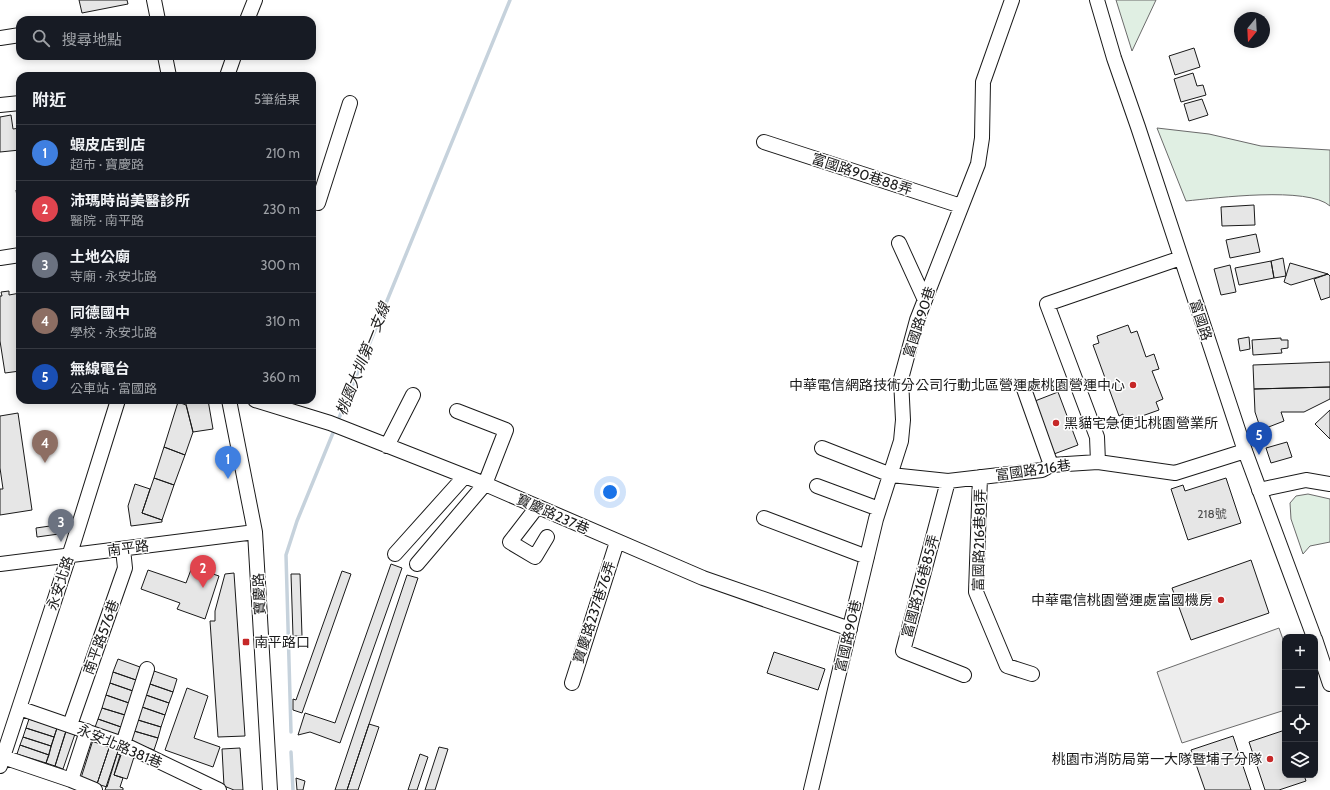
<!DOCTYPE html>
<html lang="zh-TW">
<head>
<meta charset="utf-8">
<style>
  body { margin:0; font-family:Cabin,"Noto Sans TC",sans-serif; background:#242831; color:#f1f3f6 }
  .controls { position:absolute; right:12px; bottom:12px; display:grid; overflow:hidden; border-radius:8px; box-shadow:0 2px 10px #0003 }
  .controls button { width:36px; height:36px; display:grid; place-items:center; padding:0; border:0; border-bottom:1px solid #363941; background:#171b24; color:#f1f3f6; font:20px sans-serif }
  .compass { position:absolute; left:1234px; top:12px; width:36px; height:36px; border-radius:50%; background:#171b24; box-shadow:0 2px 10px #0003; rotate:198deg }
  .you { position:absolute; left:610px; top:492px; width:14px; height:14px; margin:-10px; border:3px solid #fff; border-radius:50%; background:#1a73e8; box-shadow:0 0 0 6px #1a73e833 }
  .badge { display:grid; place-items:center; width:26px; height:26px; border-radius:50%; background:#c62828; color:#fff; font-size:13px; font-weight:700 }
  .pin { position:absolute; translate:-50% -33px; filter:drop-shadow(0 1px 2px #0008) }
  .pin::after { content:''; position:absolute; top:21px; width:14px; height:12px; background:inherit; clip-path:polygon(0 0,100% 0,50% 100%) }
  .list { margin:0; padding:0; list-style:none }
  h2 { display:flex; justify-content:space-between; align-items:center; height:52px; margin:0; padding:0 16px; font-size:17px }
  h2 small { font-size:13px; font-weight:400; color:#9ea1a6 }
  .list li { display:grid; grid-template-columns:26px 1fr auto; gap:12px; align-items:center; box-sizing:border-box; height:56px; padding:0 16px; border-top:1px solid #363941 }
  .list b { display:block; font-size:15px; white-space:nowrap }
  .list p { margin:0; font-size:13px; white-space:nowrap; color:#9ea1a6 }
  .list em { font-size:13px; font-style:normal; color:#9ea1a6 }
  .icon { flex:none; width:22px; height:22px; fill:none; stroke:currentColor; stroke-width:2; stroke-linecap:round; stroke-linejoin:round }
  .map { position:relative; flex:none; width:1330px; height:790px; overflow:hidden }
  .search { position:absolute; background:#171b24; box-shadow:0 2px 10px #0003; left:16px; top:16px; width:300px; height:44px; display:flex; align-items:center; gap:10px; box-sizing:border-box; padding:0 14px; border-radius:12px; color:#9ea1a6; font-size:15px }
  .panel { position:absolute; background:#171b24; box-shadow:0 2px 10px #0003; left:16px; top:72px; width:300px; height:332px; border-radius:12px }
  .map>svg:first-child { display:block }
</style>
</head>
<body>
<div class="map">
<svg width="1330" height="790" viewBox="0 0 1330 790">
  <rect width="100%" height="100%" fill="#fff"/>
  <path fill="#e0efe3" stroke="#6a6a6a" d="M1116,0H1156L1132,51Z
    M1157,128L1209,134L1261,146L1330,150V206C1308,186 1216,198 1186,201Z
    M1308,494L1330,499V542L1310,546L1303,554L1291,519L1290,503L1296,496Z"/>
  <path fill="#ededed" stroke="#6a6a6a" d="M1279,628L1285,645V710L1182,743L1157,672Z"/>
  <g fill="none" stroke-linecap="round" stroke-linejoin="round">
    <path stroke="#c6d2dc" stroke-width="3.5" d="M337,423L510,0
      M291,732L286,555L297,521L335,428
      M291,752L293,790"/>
  </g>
  <path fill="#e6e6e6" stroke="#1a1a1a" d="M79,0H127L128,4L82,13Z
    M1194,48L1200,67L1175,75L1169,56Z
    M1193,73L1197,86L1203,85L1206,95L1181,102L1174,79Z
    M1202,99L1208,115L1189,121L1184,104Z
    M11,115L13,129L20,128V150L0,152V117Z
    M20,189V210H19L16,190Z
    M1254,205L1255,225L1222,226L1221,207Z
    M1256,234L1260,252L1230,258L1226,240Z
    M1283,258L1286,276L1274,278L1271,261Z
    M1271,261L1274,278L1239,285L1235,268Z
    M1290,263L1328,274L1291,285L1284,282Z
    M1230,265L1236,292L1221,295L1214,269Z
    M1328,274L1330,276V297L1321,300L1314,279Z
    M9,291V295L20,293V371L5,373L0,341V296H2L1,292Z
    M1128,325L1131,333L1137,331L1146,357L1154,354L1159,369L1152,371L1163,399L1156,402L1159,410L1125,422L1123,414L1119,416L1093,345L1099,343L1097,336Z
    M1249,337L1250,349L1240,351L1238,339Z
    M1281,338V340H1288V348L1281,349L1282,353L1253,355L1252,340Z
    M1330,362V387L1254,389L1253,365Z
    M1330,387V399L1304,412H1281L1284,421L1261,430L1255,412L1254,389Z
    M1058,392L1078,445L1054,454L1035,401Z
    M185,400H208L213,429L193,432Z
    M178,402L186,405L193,432L185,455L164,447Z
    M1330,410V439L1315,424Z
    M18,413L32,510L0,515V489H3L0,468V416Z
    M1287,442L1292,457L1271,463L1266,448Z
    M164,447L185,455L174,485L154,478Z
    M154,478L174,485L162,520L142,513Z
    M1226,478L1241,523L1188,540L1171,489L1183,485L1185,491Z
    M135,484L150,489L142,513L162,520V522L131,526L128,506Z
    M64,524L66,533L37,537L36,528Z
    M1251,560L1269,613L1191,640L1172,588Z
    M391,564L402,568L340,743L310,732L298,735L305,713L335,723Z
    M192,567L219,576L205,619L177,609L180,603L141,589L148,570L186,583Z
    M342,571L351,574L302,713L293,710V699L296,700Z
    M234,573L245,736L218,737L210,621H215V611L225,574Z
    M291,574H300L302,636H293Z
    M407,575L418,578L347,790H335Z
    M774,652L825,669L818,690L767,673Z
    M118,659L140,667L136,680L113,672Z
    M154,671L177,679L173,692L150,684Z
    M113,672L136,680L133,691L110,683Z
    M110,683L133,691L129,703L106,695Z
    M150,684L173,692L169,703L146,695Z
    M187,688L208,696L194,738L220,747L213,767L165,750Z
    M106,695L129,703L125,715L102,708Z
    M146,695L169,703L165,715L142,707Z
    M142,707L165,715L161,727L138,720Z
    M102,708L125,715L121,727L98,719Z
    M29,719L57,728L54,737L26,728Z
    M98,719L121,727L117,737L94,730Z
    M138,720L161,727L158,738L134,731Z
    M369,724L379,727L358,790H347Z
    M26,728L54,737L51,746L23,737Z
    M57,728L66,731L55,766L46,763Z
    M1285,730V775H1304L1306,781L1279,790H1265L1249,742Z
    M66,731L75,734L63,769L55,766Z
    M134,731L158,738L154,750L131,742Z
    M1233,736L1251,790H1205L1191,750Z
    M23,737L51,746L49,755L20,745Z
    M93,740L110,745L97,784L81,778Z
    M20,745L49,755L46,763L17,754Z
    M439,747L448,749L435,790H425Z
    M109,748L118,751L107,787L97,784Z
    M240,748L243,790H234L224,786L222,749Z
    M121,752L134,757L127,779L114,775Z
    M117,754L121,755L114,775L123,778L120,787L123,788V790H105Z
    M420,754L428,757L417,790H408Z
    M296,778L305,781L303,790H297Z"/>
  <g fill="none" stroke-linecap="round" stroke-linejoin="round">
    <defs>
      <path id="minor" d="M154,0L158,20
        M1097,0L1114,58L1138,127L1245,451L1314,637
        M247,20L255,0
        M0,38L20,35
        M165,56L169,76
        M227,76L234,56
        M0,105L20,103
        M764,142L961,206
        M312,201L318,203L350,103
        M899,243L925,300
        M0,258L20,255
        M1024,389L1051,465
        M229,400L255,532L270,790
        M255,400L330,423L485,484L703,578L850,629
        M387,446L413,395
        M822,448L891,475L948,481L1042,470L1051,465L1098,462L1175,473L1245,451
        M1098,462L1097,437L1047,304L1181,258
        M980,477L976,592L1007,666L1032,674
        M948,481L903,651L964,675
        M817,486L879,509
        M1259,490L1306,480L1330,484
        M537,507L510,542L535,557L547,537
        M764,518L867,557
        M395,554L465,476
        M0,564L255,532
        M417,564L485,484L506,430L457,411
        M1315,639L1330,684
        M572,683L617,542
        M19,708L123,744L219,790
        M70,725L125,568L123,549
        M123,744L147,669
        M3,757L71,780L95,790
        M0,766L74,541L118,400
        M71,780L87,731
        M811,790L876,519L901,441L903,420L901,379L917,320L978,164L982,138L983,82L1012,0"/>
    </defs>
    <use href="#minor" stroke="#1a1a1a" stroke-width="16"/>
    <use href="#minor" stroke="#fff" stroke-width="14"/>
  </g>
  <g fill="#c62828" stroke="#fff" stroke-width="1.5">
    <circle cx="1133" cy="385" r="4"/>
    <circle cx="1056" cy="423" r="4"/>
    <circle cx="1221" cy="600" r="4"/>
    <rect x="242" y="638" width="8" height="8" rx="2"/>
    <circle cx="1270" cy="759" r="4"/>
  </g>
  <g text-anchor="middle" stroke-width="3" stroke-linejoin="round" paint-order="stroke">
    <g font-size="12" fill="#4d4d4d">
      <text x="1212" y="518">218號</text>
    </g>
    <g font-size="14" fill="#1a1a1a" stroke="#fff">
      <text transform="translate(862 174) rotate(18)" y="5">富國路90巷88弄</text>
      <text transform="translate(1201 320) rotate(72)" y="5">富國路</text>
      <text transform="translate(919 322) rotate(-72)" y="5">富國路90巷</text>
      <text transform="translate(1033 470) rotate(-8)" y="5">富國路216巷</text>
      <text transform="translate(553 514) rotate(24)" y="5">寶慶路237巷</text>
      <text transform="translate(979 540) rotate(-89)" y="5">富國路216巷81弄</text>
      <text transform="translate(128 548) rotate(-7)" y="5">南平路</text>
      <text transform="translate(60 583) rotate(-72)" y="5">永安北路</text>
      <text transform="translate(920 586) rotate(-75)" y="5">富國路216巷85弄</text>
      <text transform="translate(259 594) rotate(-93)" y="5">寶慶路</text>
      <text transform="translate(594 612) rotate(-72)" y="5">寶慶路237巷76弄</text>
      <text transform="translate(848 636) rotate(-77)" y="5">富國路90巷</text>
      <text transform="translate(101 637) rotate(-70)" y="5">南平路576巷</text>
      <text transform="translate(120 746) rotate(23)" y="5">永安北路381巷</text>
    </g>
    <g font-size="14" fill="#1a1a1a" stroke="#fff" text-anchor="end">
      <text x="1125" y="390">中華電信網路技術分公司行動北區營運處桃園營運中心</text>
      <text x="1064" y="428" text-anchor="start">黑貓宅急便北桃園營業所</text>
      <text x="1213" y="605">中華電信桃園營運處富國機房</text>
      <text x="254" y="647" text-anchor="start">南平路口</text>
      <text x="1262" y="764">桃園市消防局第一大隊暨埔子分隊</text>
    </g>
    <g font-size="15" font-style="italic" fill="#1a1a1a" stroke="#fff">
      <text transform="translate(363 359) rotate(-68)" y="5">桃園大圳第一支線</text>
    </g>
  </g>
</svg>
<div class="controls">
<button>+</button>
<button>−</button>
<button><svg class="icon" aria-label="locate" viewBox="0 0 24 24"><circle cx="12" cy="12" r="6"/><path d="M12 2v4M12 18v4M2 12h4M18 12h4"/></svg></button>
<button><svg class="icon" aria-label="layers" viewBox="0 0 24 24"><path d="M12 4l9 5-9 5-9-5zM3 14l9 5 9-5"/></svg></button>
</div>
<svg class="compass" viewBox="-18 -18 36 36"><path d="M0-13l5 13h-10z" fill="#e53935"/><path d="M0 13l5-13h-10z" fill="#9ea1a6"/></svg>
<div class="you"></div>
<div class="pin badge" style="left:228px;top:479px;background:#3f7fe0">1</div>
<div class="pin badge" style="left:203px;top:588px;background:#e0444e">2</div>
<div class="pin badge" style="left:61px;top:542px;background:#6b7280">3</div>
<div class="pin badge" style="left:45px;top:463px;background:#8d6e63">4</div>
<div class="pin badge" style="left:1259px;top:455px;background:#1a4fb4">5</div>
<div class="search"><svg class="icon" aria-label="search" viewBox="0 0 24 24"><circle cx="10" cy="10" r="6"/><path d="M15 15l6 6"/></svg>搜尋地點</div>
<section class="panel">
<h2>附近<small>5筆結果</small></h2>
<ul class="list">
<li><span class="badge" style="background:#3f7fe0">1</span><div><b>蝦皮店到店</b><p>超市 · 寶慶路</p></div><em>210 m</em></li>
<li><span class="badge" style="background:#e0444e">2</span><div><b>沛瑪時尚美醫診所</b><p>醫院 · 南平路</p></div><em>230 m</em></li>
<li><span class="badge" style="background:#6b7280">3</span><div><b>土地公廟</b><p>寺廟 · 永安北路</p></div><em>300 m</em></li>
<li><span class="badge" style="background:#8d6e63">4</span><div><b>同德國中</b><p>學校 · 永安北路</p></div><em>310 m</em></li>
<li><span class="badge" style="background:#1a4fb4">5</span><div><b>無線電台</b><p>公車站 · 富國路</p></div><em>360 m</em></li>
</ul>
</section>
</div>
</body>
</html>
